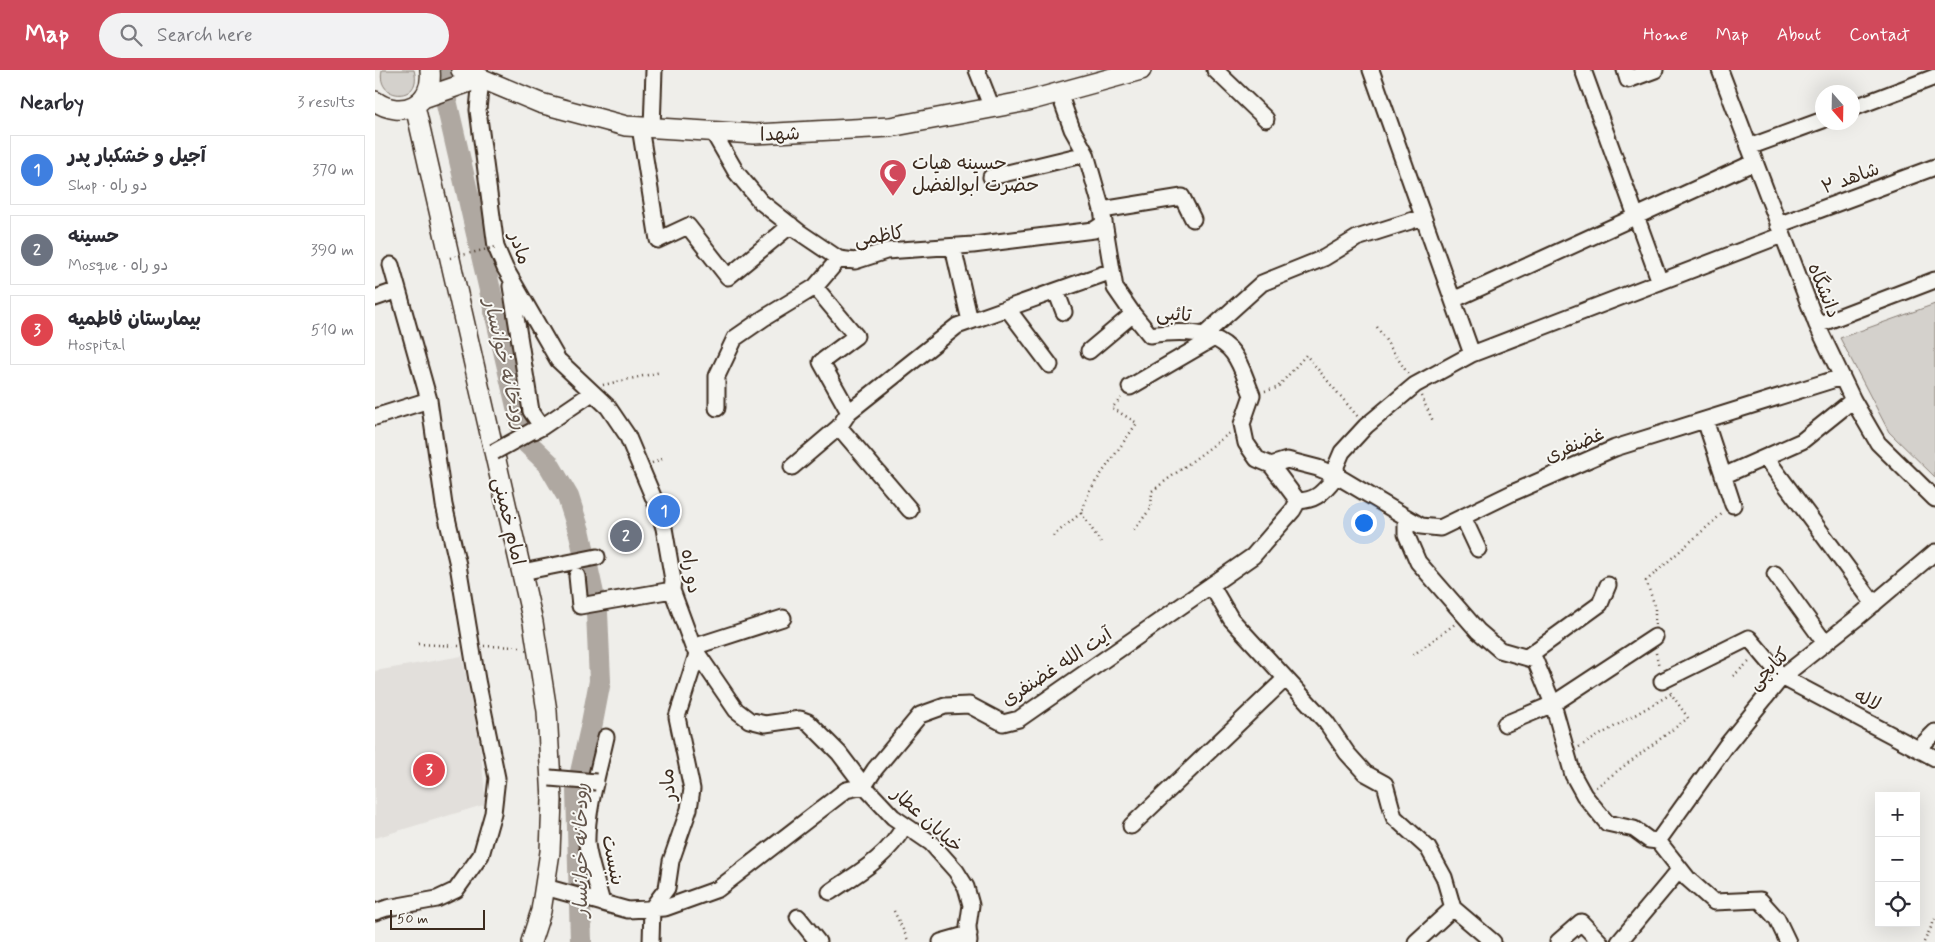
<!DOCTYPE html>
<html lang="en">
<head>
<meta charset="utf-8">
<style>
  body { margin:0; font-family:Mynerve,"Playpen Sans Arabic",sans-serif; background:#f2f2f3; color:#2b2b33 }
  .controls { position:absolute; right:15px; bottom:15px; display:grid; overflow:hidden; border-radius:0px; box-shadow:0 5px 20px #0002 }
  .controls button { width:45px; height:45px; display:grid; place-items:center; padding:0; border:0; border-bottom:1px solid #e1e1e2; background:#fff; color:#2b2b33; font:25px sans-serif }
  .compass { position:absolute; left:1440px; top:15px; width:45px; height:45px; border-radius:50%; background:#fff; box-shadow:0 5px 20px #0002; rotate:160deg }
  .scale { position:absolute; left:15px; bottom:12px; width:95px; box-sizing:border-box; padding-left:5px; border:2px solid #3b2a1e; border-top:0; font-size:14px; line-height:18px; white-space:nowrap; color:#3b2a1e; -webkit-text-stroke:4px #f6f6f2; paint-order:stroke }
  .you { position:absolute; left:988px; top:452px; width:18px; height:18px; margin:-12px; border:4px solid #fff; border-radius:50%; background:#1a73e8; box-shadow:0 0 0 8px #1a73e833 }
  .badge { display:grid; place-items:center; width:32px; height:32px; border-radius:50%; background:#d1495b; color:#fff; font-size:16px; font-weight:700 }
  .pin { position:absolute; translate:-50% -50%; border:2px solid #fff; box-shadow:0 1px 5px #0006 }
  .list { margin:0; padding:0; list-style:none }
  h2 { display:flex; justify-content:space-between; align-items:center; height:65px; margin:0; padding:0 20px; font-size:21px }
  h2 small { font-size:16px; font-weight:400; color:#7c7c81 }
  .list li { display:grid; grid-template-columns:32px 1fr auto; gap:15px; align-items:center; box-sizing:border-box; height:70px; margin:0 10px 10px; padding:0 10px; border:1px solid #e1e1e2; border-radius:0px }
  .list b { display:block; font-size:19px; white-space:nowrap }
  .list p { margin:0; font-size:16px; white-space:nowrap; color:#7c7c81 }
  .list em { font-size:16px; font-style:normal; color:#7c7c81 }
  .icon { flex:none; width:28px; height:28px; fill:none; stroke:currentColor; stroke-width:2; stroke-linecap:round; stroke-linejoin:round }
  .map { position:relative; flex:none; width:1560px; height:872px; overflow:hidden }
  header { display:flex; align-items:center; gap:30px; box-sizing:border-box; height:70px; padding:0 25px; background:#d1495b; color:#fff }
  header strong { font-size:24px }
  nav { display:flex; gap:28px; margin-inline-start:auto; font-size:18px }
  .search { width:350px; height:45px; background:#f2f2f3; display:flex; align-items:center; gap:12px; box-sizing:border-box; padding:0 18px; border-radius:28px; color:#7c7c81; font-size:19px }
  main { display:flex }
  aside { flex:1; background:#fff }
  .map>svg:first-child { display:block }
</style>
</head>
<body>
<header>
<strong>Map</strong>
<div class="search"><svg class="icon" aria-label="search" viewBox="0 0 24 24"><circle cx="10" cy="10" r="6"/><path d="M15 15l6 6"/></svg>Search here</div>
<nav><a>Home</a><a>Map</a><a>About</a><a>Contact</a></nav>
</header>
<main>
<aside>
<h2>Nearby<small>3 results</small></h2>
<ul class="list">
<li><span class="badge" style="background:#3f7fe0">1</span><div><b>آجیل و خشکبار پدر</b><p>Shop · دو راه</p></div><em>370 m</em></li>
<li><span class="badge" style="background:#6b7280">2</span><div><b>حسینه</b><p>Mosque · دو راه</p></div><em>390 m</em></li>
<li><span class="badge" style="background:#e0444e">3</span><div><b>بیمارستان فاطمیه</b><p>Hospital</p></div><em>510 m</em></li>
</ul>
</aside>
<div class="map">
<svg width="1560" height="872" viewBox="0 0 1560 872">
  <rect width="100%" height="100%" fill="#efeeea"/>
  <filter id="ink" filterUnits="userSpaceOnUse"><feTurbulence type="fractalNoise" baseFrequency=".02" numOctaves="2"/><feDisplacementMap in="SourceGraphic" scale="10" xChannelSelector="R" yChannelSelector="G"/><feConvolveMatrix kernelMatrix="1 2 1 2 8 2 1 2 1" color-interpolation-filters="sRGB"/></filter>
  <g filter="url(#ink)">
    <path fill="#e2dfdb" d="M87,586L104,666L111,734L0,768V601Z"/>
    <path fill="#d4d1cc" stroke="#887e75" d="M7,0H39C49,33 0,32 7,0Z
      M1560,234V407L1514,362L1465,268Z"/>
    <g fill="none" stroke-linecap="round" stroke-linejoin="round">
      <path stroke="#afa8a1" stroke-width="22" d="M64,0L146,354L148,369L173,393L193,427L205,464L222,542L225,611L216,658L202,720L206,872"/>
      <defs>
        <path id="minor" d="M602,0L617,38
          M840,0L891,49
          M996,0L1097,284
          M1208,0L1285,212
          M1250,0L1253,10L1280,0
          M1345,0L1442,255L1478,330L1503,373L1560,429
          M106,8L103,40L121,177L130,198L183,290L233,337L252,365L282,436L289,458L298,510L297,520L318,577L361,640L374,650L390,654L425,649L433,652L464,683L489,716L518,747L556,773L581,801L591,817L596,835L593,856L594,872
          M1478,38L1560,7
          M265,57L283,170L313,156L353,207L416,155
          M277,58L279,0
          M338,62L361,102L386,132L424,162L464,189L480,191L511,181L598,175L719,160L728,154
          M1374,77L1448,50
          M616,107L711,84
          M727,140L807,127L818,149
          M1403,155L1560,97
          M578,177L595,251
          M136,216L156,341L167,357
          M440,217L481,266L446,292L474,342L582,256L737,201
          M681,221L689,242
          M0,228L23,220
          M1078,230L1380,92
          M632,238L675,295
          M1442,255L1560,210
          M828,266L887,213L949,188L982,168L1048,147
          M714,281L758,244
          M755,317L839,268
          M342,338V306L360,268L389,248L440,217L464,189
          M474,342L464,357L535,440
          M0,347L54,330
          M1330,350L1358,435
          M159,361L167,357L217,323
          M1391,388L1499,534
          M896,395L912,390L943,398L962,406L1046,456L1065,458L1137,423L1240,378L1467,307
          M417,397L464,357
          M1348,406L1427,371L1478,330
          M923,431C945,430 948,420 962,406L961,396L967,382L991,356L1040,315L1097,284L1407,165
          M1031,447V464L1043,492L1103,561L1125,580L1160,590L1178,634L1198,705L1209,725L1232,753L1259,759L1274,770L1283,771L1313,809L1339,832L1385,830L1402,849L1413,872
          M1088,447L1103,479
          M147,502L222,487
          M1400,504L1450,573
          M202,506L205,536L297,520
          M836,515L856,549L951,652L972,683L990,703L1010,714L1019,747L1053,778L1069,807L1078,838L1118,872
          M318,577L408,548
          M1152,587L1225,534L1233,515
          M1287,611L1374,568L1407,607L1560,688
          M1130,654L1178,634L1280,567
          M1544,678L1560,662
          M756,756L910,609
          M1283,771L1351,676L1407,607L1483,547L1560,482
          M170,817L253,840L290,838L343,819L471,720L489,716L500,699L545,645L570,636L594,635L628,653L644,649L878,486L918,440L923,431L896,395L882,389L871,373L867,354L877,325C871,311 867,295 858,283C840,259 801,261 775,265L758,244L740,218L727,140L711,84L697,59L684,23
          M455,822C483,803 513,787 529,756
          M227,833C223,817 213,788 212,773C211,741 224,699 231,667
          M0,842L12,838L62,829L81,820L106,785L118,743L122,708L102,610L83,495L69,435L54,330L16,195
          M423,847L443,872
          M276,872L277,838L292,818L296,791L314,739L317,719L302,647L322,584
          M566,872L594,864
          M1041,872L1078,838
          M1183,872L1206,852L1225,872
          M1244,872L1305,799"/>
        <path id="major" d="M86,0L165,33L251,56L379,64L515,57L653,31L766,0
          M48,28L106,8
          M0,31C27,50 59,34 55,0
          M40,36L158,552L172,641L177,730L175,782L166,841L156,872"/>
      </defs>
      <use href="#minor" stroke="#3b2a1e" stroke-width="19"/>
      <use href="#major" stroke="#3b2a1e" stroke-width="22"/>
      <path stroke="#3b2a1e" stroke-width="2.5" stroke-dasharray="1 4" stroke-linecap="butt" d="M1002,257L1033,304
        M228,315L286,302
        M890,321L902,318L931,285L983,347
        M1046,326L1059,353
        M277,393L290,388
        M706,443L727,474
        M759,460L776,438L777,421L856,362
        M678,466L706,443L715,420L762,353L737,338L746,328
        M1280,555V536L1271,511L1349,442
        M43,574L84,576
        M109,576L146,577
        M1281,583L1284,597
        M1038,585L1080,554
        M1358,606L1375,591
        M1204,677L1296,624
        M1221,717L1313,648L1295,622
        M519,841L534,872
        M1549,872L1560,849"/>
      <use href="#minor" stroke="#f6f6f2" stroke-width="15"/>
      <use href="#major" stroke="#f6f6f2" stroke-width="19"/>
      <defs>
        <path id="minor-bridge" d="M119,382L157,361
          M175,708L221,712"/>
      </defs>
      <use href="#minor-bridge" stroke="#3b2a1e" stroke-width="19" stroke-linecap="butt"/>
      <path stroke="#3b2a1e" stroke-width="2.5" stroke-dasharray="1 4" stroke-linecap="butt" d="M75,188L121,177"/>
      <use href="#minor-bridge" stroke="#f6f6f2" stroke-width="15"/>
    </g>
  </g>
  <defs>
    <symbol id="mosque-pin" viewBox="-11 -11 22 30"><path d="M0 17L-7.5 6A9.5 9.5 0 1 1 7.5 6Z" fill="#d1495b" stroke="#f6f6f2"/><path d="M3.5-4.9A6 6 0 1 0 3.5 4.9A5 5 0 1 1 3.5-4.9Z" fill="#fff"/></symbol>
  </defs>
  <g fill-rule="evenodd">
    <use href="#mosque-pin" x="502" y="87" width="32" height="43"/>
  </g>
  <g text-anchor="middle" stroke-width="4" stroke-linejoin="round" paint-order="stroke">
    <g font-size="19" fill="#3b2a1e" stroke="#f6f6f2">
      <text transform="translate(405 63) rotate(-2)" y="7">شهدا</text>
      <text transform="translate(1475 107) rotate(-20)" y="7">شاهد ۲</text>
      <text transform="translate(504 165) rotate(-9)" y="7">کاظمی</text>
      <text transform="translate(146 178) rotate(72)" y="7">مادر</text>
      <text transform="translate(1450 220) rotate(68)" y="7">دانشگاه</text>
      <text transform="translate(799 243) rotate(4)" y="7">تائبی</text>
      <text transform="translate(1199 374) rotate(-23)" y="7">غضنفری</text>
      <text transform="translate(135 451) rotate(77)" y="7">امام خمینی</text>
      <text transform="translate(317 501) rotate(81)" y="7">دو راه</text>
      <text transform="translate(681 596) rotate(-33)" y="7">آیت الله غضنفری</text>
      <text transform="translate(1393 598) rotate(-45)" y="7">کتابچی</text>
      <text transform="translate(1493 629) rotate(27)" y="7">لاله</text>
      <text transform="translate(292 715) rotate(-94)" y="7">مادر</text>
      <text transform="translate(553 749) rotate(42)" y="7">خیابان عطار</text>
      <text transform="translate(239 790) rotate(79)" y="7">بنبست</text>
    </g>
    <g font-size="19" fill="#3b2a1e" stroke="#f6f6f2" text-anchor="start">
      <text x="537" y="99">حسینه هیات<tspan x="537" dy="22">حضرت ابوالفضل</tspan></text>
    </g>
    <g font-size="20" font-style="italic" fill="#64564c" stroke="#f6f6f2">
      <text transform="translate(131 294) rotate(77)" y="7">رودخانه خوانسار</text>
      <text transform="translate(205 780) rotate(-90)" y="7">رودخانه خوانسار</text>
    </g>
  </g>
</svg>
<div class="controls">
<button>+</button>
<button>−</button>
<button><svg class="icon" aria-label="locate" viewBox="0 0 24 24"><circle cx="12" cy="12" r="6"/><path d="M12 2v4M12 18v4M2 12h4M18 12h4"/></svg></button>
</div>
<svg class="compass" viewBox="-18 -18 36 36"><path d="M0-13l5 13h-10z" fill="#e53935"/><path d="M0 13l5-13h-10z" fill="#7c7c81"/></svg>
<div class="scale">50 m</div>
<div class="you"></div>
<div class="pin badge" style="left:289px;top:441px;background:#3f7fe0">1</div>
<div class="pin badge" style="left:251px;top:466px;background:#6b7280">2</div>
<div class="pin badge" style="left:54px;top:700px;background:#e0444e">3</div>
</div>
</main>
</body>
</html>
